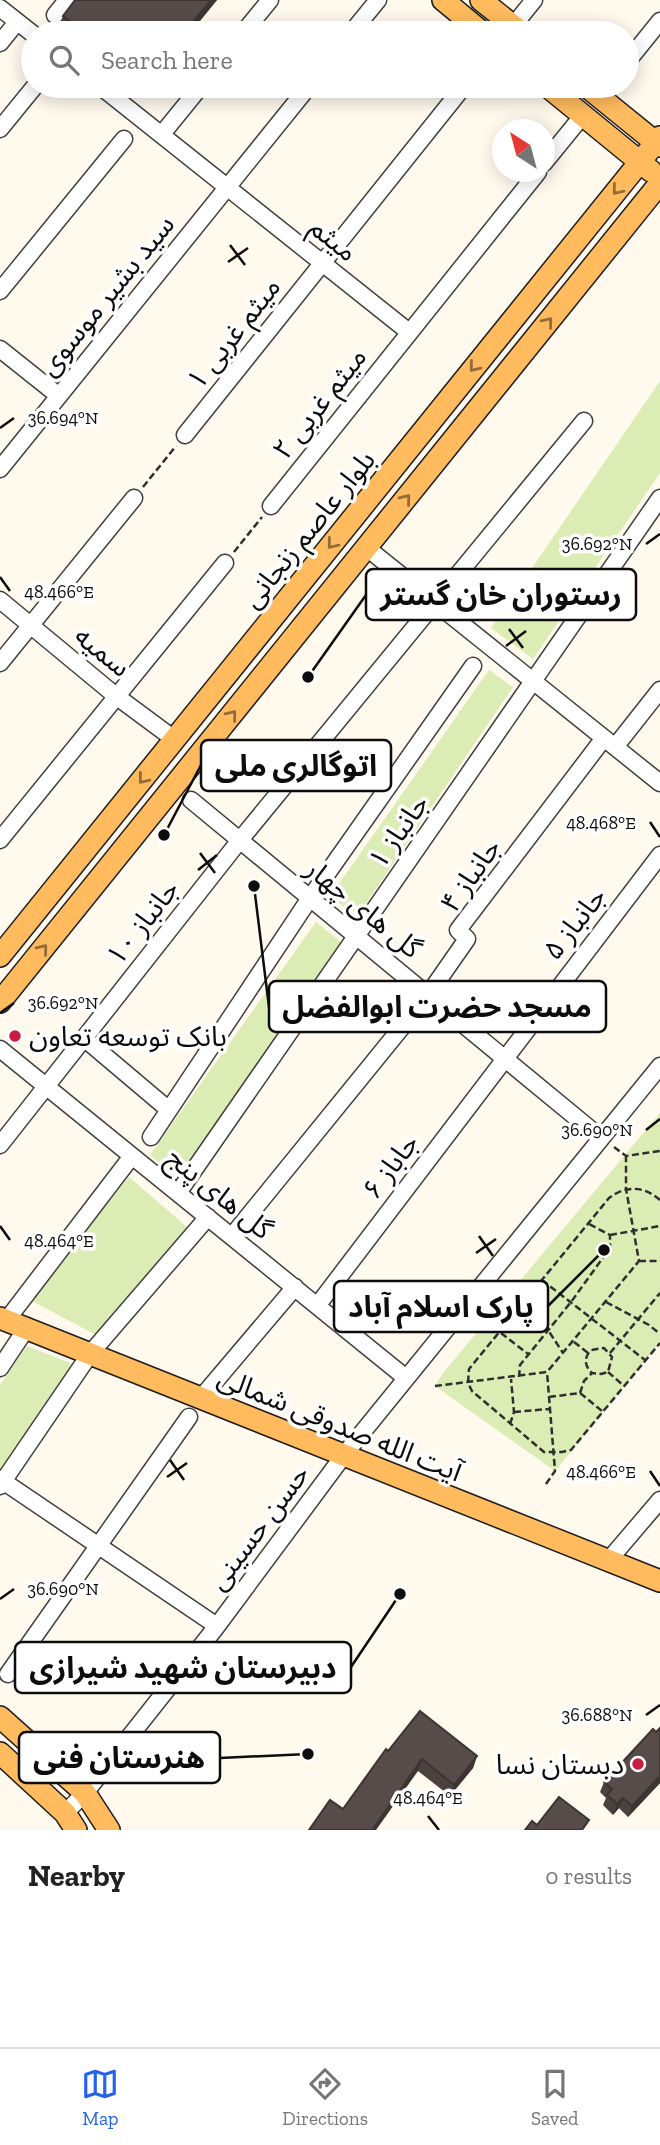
<!DOCTYPE html>
<html lang="en">
<head>
<meta charset="utf-8">
<style>
  body { margin:0; font-family:"Zilla Slab","Noto Sans Arabic",serif; background:#f6f6f6; color:#222 }
  .compass { position:absolute; left:492px; top:119px; width:63px; height:63px; border-radius:50%; background:#fff; box-shadow:0 4px 18px #0003; rotate:324deg }
  .list { margin:0; padding:0; list-style:none }
  h2 { display:flex; justify-content:space-between; align-items:center; height:91px; margin:0; padding:0 28px; font-size:30px }
  h2 small { font-size:23px; font-weight:400; color:#767676 }
  .icon { flex:none; width:38px; height:38px; fill:none; stroke:currentColor; stroke-width:2; stroke-linecap:round; stroke-linejoin:round }
  .map { position:relative; flex:none; width:660px; height:1830px; overflow:hidden }
  .search { position:absolute; background:#fff; box-shadow:0 4px 18px #0003; left:21px; right:21px; top:21px; height:77px; display:flex; align-items:center; gap:18px; box-sizing:border-box; padding:0 24px; border-radius:38px; color:#767676; font-size:26px }
  .sheet { height:217px; background:#fff }
  nav { display:flex; justify-content:space-around; align-items:center; box-sizing:border-box; height:98px; border-top:2px solid #e0e0e0; background:#fff; font-size:19px; color:#767676 }
  nav a { display:grid; justify-items:center; gap:4px }
  nav .on { color:#2563eb }
  .map>svg:first-child { display:block }
</style>
</head>
<body>
<div class="map">
<svg width="660" height="1830" viewBox="0 0 660 1830">
  <rect width="100%" height="100%" fill="#fff9ee"/>
  <path fill="#dbecb5" d="M660,381V473L533,659L491,628Z
    M489,670L513,687L359,914L329,898Z
    M316,922L342,943L207,1141L188,1162L162,1165L150,1155Z
    M660,1113V1343L555,1471L435,1386L443,1373Z
    M129,1177L187,1227L98,1336L30,1300Z
    M27,1346L75,1365L2,1473L0,1471V1385Z"/>
  <g fill="none" stroke-linecap="round" stroke-linejoin="round">
    <defs>
      <path id="minor" d="M0,8L33,34
        M55,15L67,0
        M513,26L534,0
        M243,33L270,0
        M351,33L378,0
        M0,43L17,22
        M627,62L660,21
        M100,86L409,332
        M0,129L35,86
        M162,134L201,86
        M544,163L583,115
        M0,291L124,139
        M0,349L59,396
        M185,435L464,86
        M0,469L309,86
        M271,506L538,172
        M367,548L660,783
        M0,600L116,696L174,739
        M0,663L134,498
        M615,747L660,690
        M191,800L601,1138
        M0,840L225,563
        M85,1039L169,1110
        M0,1049L406,1378
        M151,1137L310,898L473,666
        M0,1145L240,840L584,421
        M178,1193L660,498
        M232,1236L428,995L467,939L458,930L604,738
        M317,1306L660,855
        M6,1321L132,1156
        M0,1368L26,1329
        M201,1398L295,1287
        M0,1479L217,1626
        M0,1486L90,1354L208,1217
        M608,1561L660,1500
        M8,1674L189,1417
        M65,1813L85,1793L217,1626L344,1455L660,1066"/>
      <path id="major" d="M443,0L483,33
        M481,0L522,33
        M547,86L651,171
        M586,86L660,146
        M0,956L660,137
        M0,1002L660,183
        M0,1318L660,1581
        M0,1717L85,1793L109,1830
        M0,1753L65,1813L76,1830"/>
    </defs>
    <use href="#minor" stroke="#404040" stroke-width="19"/>
    <use href="#major" stroke="#1e1e1e" stroke-width="24"/>
    <path stroke="#2f2f2f" stroke-width="2.5" stroke-dasharray="7 3.5" stroke-linecap="butt" d="M143,487L176,446
      M234,552L262,517
      M614,1147L626,1156L660,1151
      M660,1200C644,1186 626,1185 609,1198L469,1369L468,1383L472,1391L544,1452H562L571,1450L660,1343
      M610,1235L660,1226
      M639,1261H660
      M542,1280L645,1360
      M606,1302L649,1325L660,1334
      M512,1315L548,1330L563,1353
      M501,1333L528,1354
      M574,1342L588,1353
      M610,1353L660,1293
      M608,1372L624,1386
      M519,1377L520,1365L571,1302L610,1248V1235L589,1224
      M435,1386L547,1372L639,1261L626,1189V1156
      M580,1393L584,1381L592,1373L601,1374L608,1372L612,1357L604,1348L591,1350C584,1357 584,1366 592,1373
      M549,1397L580,1393L602,1411
      M514,1412L549,1409
      M510,1424L514,1412L511,1379
      M546,1484L555,1471L547,1372"/>
    <use href="#minor" stroke="#fff" stroke-width="16"/>
    <use href="#major" stroke="#ffbb5e" stroke-width="21"/>
  </g>
  <path fill="#4b413f" d="M75,0H217L190,33H63L58,29L63,16Z
    M131,86H147L141,93Z
    M660,1728V1783L628,1817L619,1808L613,1815L603,1805L606,1798L600,1792L604,1782Z
    M388,1751L477,1756L473,1768L450,1796L418,1771L343,1809Z"/>
  <path fill="#3d3533" d="M211,0H217L190,33H184Z
    M477,1756L473,1768L450,1796L454,1785Z
    M422,1759L418,1771L376,1830H372Z
    M660,1776V1783L628,1817L632,1806Z
    M623,1798L619,1808L613,1815L617,1804Z"/>
  <path fill="#574c49" stroke="#3d3533" stroke-width="2" d="M75,0H211L184,33H85L63,16Z
    M420,1711L477,1756L454,1785L422,1759L372,1830H309L330,1800L343,1809L386,1749L388,1751Z
    M660,1728V1776L632,1806L623,1798L617,1804L607,1795L612,1789L604,1782L653,1729L656,1732Z
    M559,1797L589,1820L582,1830H525L532,1821L537,1825Z"/>
  <defs><path id="oneway-chevron" d="M-2-3.5L2.5 0L-2 3.5" fill="none" stroke-width="1.6" stroke-linecap="round" stroke-linejoin="round" transform="scale(1.75)"/></defs>
  <g stroke="#926d3a">
    <use href="#oneway-chevron" transform="translate(617 190) rotate(129)"/>
    <use href="#oneway-chevron" transform="translate(548 322) rotate(-51)"/>
    <use href="#oneway-chevron" transform="translate(474 367) rotate(129)"/>
    <use href="#oneway-chevron" transform="translate(406 499) rotate(-51)"/>
    <use href="#oneway-chevron" transform="translate(332 544) rotate(129)"/>
    <use href="#oneway-chevron" transform="translate(232 715) rotate(-51)"/>
    <use href="#oneway-chevron" transform="translate(143 779) rotate(129)"/>
    <use href="#oneway-chevron" transform="translate(43 949) rotate(-51)"/>
  </g>
  <path fill="none" stroke="#0d0d0d" stroke-width="2.5" d="M230,245L245,265M228,262L248,248M0,428L14,418M646,544L660,534M0,577L10,591M509,629L523,648M506,646L526,631M650,822L660,837M200,853L215,873M198,870L217,855M0,1013L14,1003M646,1130L660,1119M0,1226L10,1240M479,1236L493,1256M476,1253L496,1239M170,1460L184,1480M650,1471L660,1486M167,1477L187,1463M0,1599L14,1589M646,1715L660,1705M428,1816L439,1830"/>
  <g fill="#c71b42" stroke="#fff" stroke-width="2.5">
    <circle cx="15" cy="1036" r="7"/>
    <circle cx="638" cy="1764" r="7"/>
  </g>
  <g text-anchor="middle" stroke-width="7" stroke-linejoin="round" paint-order="stroke">
    <g font-size="28" fill="#0d0d0d" stroke="#fff">
      <text transform="translate(334 239) rotate(39)" y="10">میثم</text>
      <text transform="translate(106 295) rotate(-51)" y="10">سید بشیر موسوی</text>
      <text transform="translate(233 333) rotate(-52)" y="10">میثم غربی ۱</text>
      <text transform="translate(319 403) rotate(-52)" y="10">میثم غربی ۲</text>
      <text transform="translate(308 529) rotate(-51)" y="10">بلوار عاصم زنجانی</text>
      <text transform="translate(103 651) rotate(39)" y="10">سمیه</text>
      <text transform="translate(398 831) rotate(-55)" y="10">جانباز ۱</text>
      <text transform="translate(470 875) rotate(-55)" y="10">جانباز ۴</text>
      <text transform="translate(364 908) rotate(39)" y="10">گل های چهار</text>
      <text transform="translate(142 922) rotate(-52)" y="10">جانباز ۱۰</text>
      <text transform="translate(574 923) rotate(-52)" y="10">جانباز ۵</text>
      <text transform="translate(390 1166) rotate(-53)" y="10">جاباز ۶</text>
      <text transform="translate(220 1193) rotate(39)" y="10">گل های پنج</text>
      <text transform="translate(340 1424) rotate(22)" y="10">آیت الله صدوقی شمالی</text>
      <text transform="translate(258 1527) rotate(-53)" y="10">حسن حسینی</text>
    </g>
    <g font-size="28" fill="#0d0d0d" stroke="#fff" text-anchor="start">
      <text x="29" y="1046">بانک توسعه تعاون</text>
      <text x="624" y="1774" text-anchor="end">دبستان نسا</text>
    </g>
  </g>
  <g font-size="18" text-anchor="middle" fill="#0d0d0d" stroke="#fff" stroke-width="7" stroke-linejoin="round" paint-order="stroke">
    <text x="63" y="424">36.694°N</text>
    <text x="597" y="550">36.692°N</text>
    <text x="59" y="598">48.466°E</text>
    <text x="601" y="829">48.468°E</text>
    <text x="63" y="1009">36.692°N</text>
    <text x="597" y="1136">36.690°N</text>
    <text x="59" y="1247">48.464°E</text>
    <text x="601" y="1478">48.466°E</text>
    <text x="63" y="1595">36.690°N</text>
    <text x="597" y="1721">36.688°N</text>
    <text x="428" y="1804">48.464°E</text>
  </g>
  <path fill="none" stroke="#0d0d0d" stroke-width="2.5" d="M308 677L366 595M164 835L201 765M254 886L269 1007M604 1250L548 1306M400 1594L351 1667M308 1754L220 1758"/>
  <g fill="#0d0d0d" stroke="#fff" stroke-width="2.5">
    <circle cx="308" cy="677" r="7"/>
    <circle cx="164" cy="835" r="7"/>
    <circle cx="254" cy="886" r="7"/>
    <circle cx="604" cy="1250" r="7"/>
    <circle cx="400" cy="1594" r="7"/>
    <circle cx="308" cy="1754" r="7"/>
  </g>
  <g fill="#fff" stroke="#0d0d0d" stroke-width="2.5">
    <rect x="366" y="569" width="270" height="51" rx="7"/>
    <rect x="201" y="740" width="190" height="51" rx="7"/>
    <rect x="269" y="981" width="337" height="51" rx="7"/>
    <rect x="334" y="1281" width="214" height="51" rx="7"/>
    <rect x="15" y="1642" width="336" height="51" rx="7"/>
    <rect x="19" y="1732" width="201" height="51" rx="7"/>
  </g>
  <g font-size="30" text-anchor="middle" font-weight="bold" fill="#0d0d0d">
    <text x="501" y="605">رستوران خان گستر</text>
    <text x="296" y="776">اتوگالری ملی</text>
    <text x="437" y="1017">مسجد حضرت ابوالفضل</text>
    <text x="441" y="1317">پارک اسلام آباد</text>
    <text x="183" y="1678">دبیرستان شهید شیرازی</text>
    <text x="119" y="1768">هنرستان فنی</text>
  </g>
</svg>
<svg class="compass" viewBox="-18 -18 36 36"><path d="M0-13l5 13h-10z" fill="#e53935"/><path d="M0 13l5-13h-10z" fill="#767676"/></svg>
<div class="search"><svg class="icon" aria-label="search" viewBox="0 0 24 24"><circle cx="10" cy="10" r="6"/><path d="M15 15l6 6"/></svg>Search here</div>
</div>
<section class="sheet">
<h2>Nearby<small>0 results</small></h2>
<ul class="list">
</ul>
</section>
<nav>
<a class="on"><svg class="icon" aria-label="map" viewBox="0 0 24 24"><path d="M3 6l6-2 6 2 6-2v14l-6 2-6-2-6 2zM9 4v14M15 6v14"/></svg>Map</a>
<a><svg class="icon" aria-label="directions" viewBox="0 0 24 24"><path d="M12 3l9 9-9 9-9-9zM9 14v-3h6M13 9l2 2-2 2"/></svg>Directions</a>
<a><svg class="icon" aria-label="saved" viewBox="0 0 24 24"><path d="M7 4h10v16l-5-4-5 4z"/></svg>Saved</a>
</nav>
</body>
</html>
